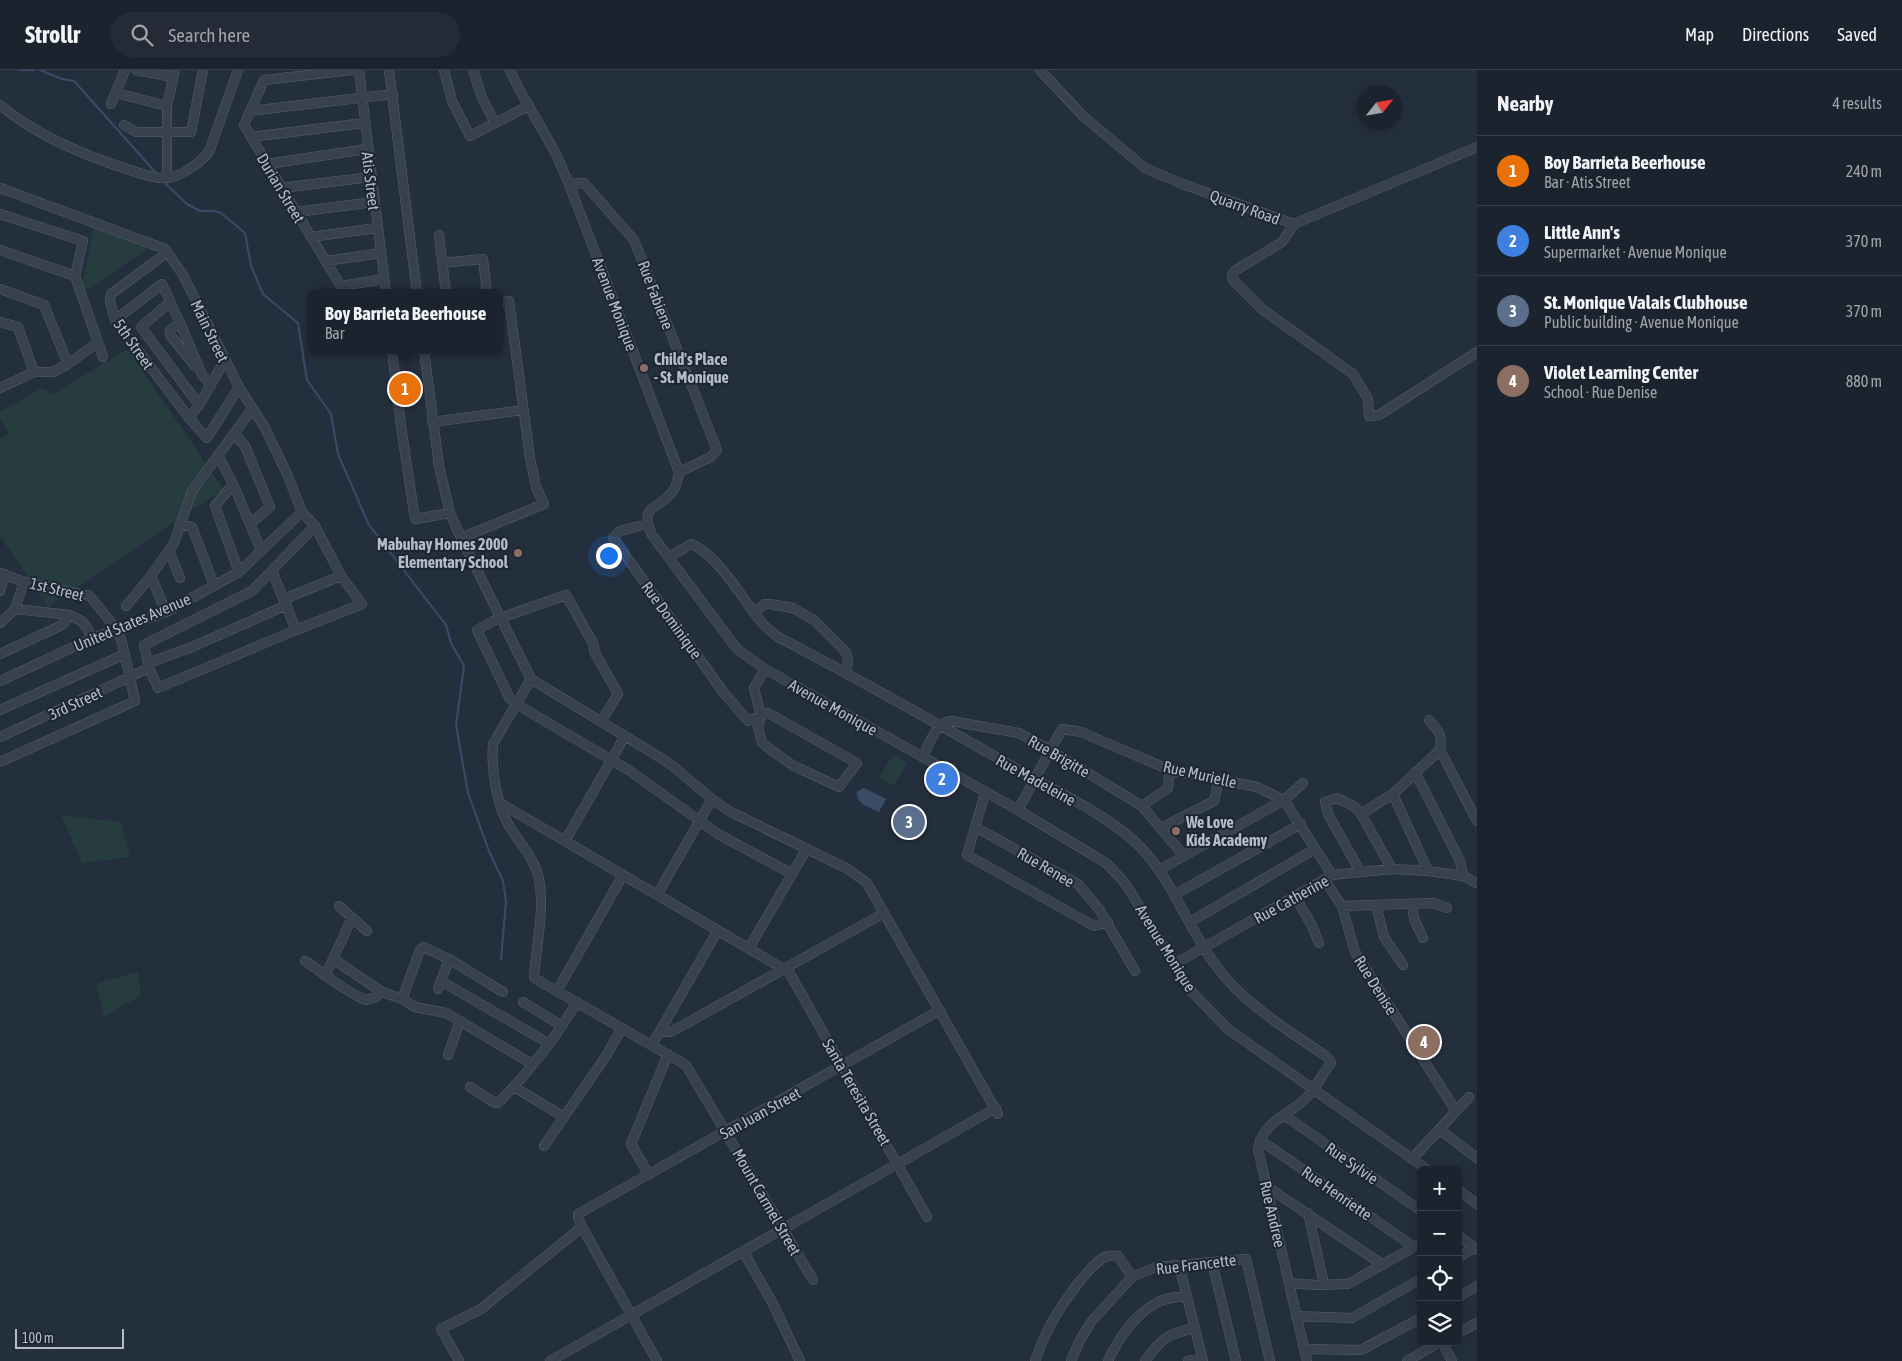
<!DOCTYPE html>
<html lang="en">
<head>
<meta charset="utf-8">
<style>
  body { margin:0; font-family:"Asap Condensed",sans-serif; background:#242b36; color:#f1f3f6 }
  .controls { position:absolute; right:15px; bottom:15px; display:grid; overflow:hidden; border-radius:8px; box-shadow:0 2px 12px #0003 }
  .controls button { width:45px; height:45px; display:grid; place-items:center; padding:0; border:0; border-bottom:1px solid #39404a; background:#1b232e; color:#f1f3f6; font:25px sans-serif }
  .compass { position:absolute; left:1357px; top:15px; width:45px; height:45px; border-radius:50%; background:#1b232e; box-shadow:0 2px 12px #0003; rotate:59deg }
  .scale { position:absolute; left:15px; bottom:12px; width:109px; box-sizing:border-box; padding-left:5px; border:2px solid #b4bcc9; border-top:0; font-size:14px; line-height:18px; white-space:nowrap; color:#b4bcc9; -webkit-text-stroke:4px #1d2633; paint-order:stroke }
  .you { position:absolute; left:608px; top:485px; width:18px; height:18px; margin:-12px; border:4px solid #fff; border-radius:50%; background:#1a73e8; box-shadow:0 0 0 8px #1a73e833 }
  .badge { display:grid; place-items:center; width:32px; height:32px; border-radius:50%; background:#2563eb; color:#fff; font-size:16px; font-weight:700 }
  .pin { position:absolute; translate:-50% -50%; border:2px solid #fff; box-shadow:0 1px 5px #0006 }
  .popup { position:absolute; left:308px; top:219px; width:195px; height:65px; box-sizing:border-box; display:grid; place-content:center; border-radius:8px; background:#1b232e; filter:drop-shadow(0 1px 4px #0005); font-size:16px; white-space:nowrap; color:#a0a4aa }
  .popup b { font-size:19px; color:#f1f3f6 }
  .popup::after { content:''; position:absolute; left:50%; top:100%; margin-left:-10px; border:10px solid transparent; border-top-color:#1b232e }
  .list { margin:0; padding:0; list-style:none }
  h2 { display:flex; justify-content:space-between; align-items:center; height:65px; margin:0; padding:0 20px; font-size:21px }
  h2 small { font-size:16px; font-weight:400; color:#a0a4aa }
  .list li { display:grid; grid-template-columns:32px 1fr auto; gap:15px; align-items:center; box-sizing:border-box; height:70px; padding:0 20px; border-top:1px solid #39404a }
  .list b { display:block; font-size:19px; white-space:nowrap }
  .list p { margin:0; font-size:16px; white-space:nowrap; color:#a0a4aa }
  .list em { font-size:16px; font-style:normal; color:#a0a4aa }
  .icon { flex:none; width:28px; height:28px; fill:none; stroke:currentColor; stroke-width:2; stroke-linecap:round; stroke-linejoin:round }
  .map { position:relative; flex:none; width:1477px; height:1291px; overflow:hidden }
  header { display:flex; align-items:center; gap:30px; box-sizing:border-box; height:70px; padding:0 25px; background:#1b232e; border-bottom:1px solid #39404a }
  header strong { font-size:24px }
  nav { display:flex; gap:28px; margin-inline-start:auto; font-size:18px }
  .search { width:350px; height:45px; background:#242b36; display:flex; align-items:center; gap:12px; box-sizing:border-box; padding:0 18px; border-radius:28px; color:#a0a4aa; font-size:19px }
  main { display:flex }
  aside { flex:1; background:#1b232e }
  .map>svg:first-child { display:block }
</style>
</head>
<body>
<header>
<strong>Strollr</strong>
<div class="search"><svg class="icon" aria-label="search" viewBox="0 0 24 24"><circle cx="10" cy="10" r="6"/><path d="M15 15l6 6"/></svg>Search here</div>
<nav><a>Map</a><a>Directions</a><a>Saved</a></nav>
</header>
<main>
<div class="map">
<svg width="1477" height="1291" viewBox="0 0 1477 1291">
  <rect width="100%" height="100%" fill="#242f3e"/>
  <path fill="#263c3f" d="M94,156L150,177L88,219L82,217Z
    M128,279L223,419L48,537L0,466V369L9,364L0,349V342L42,318L53,324Z
    M893,685L907,693L893,716L879,708Z
    M61,745L121,752L130,787L82,793Z
    M138,902L141,925L104,947L96,914Z"/>
  <path fill="#394c67" d="M864,718L886,729L879,742C869,737 856,734 857,722Z"/>
  <g fill="none" stroke-linecap="round" stroke-linejoin="round">
    <path stroke="#394c67" stroke-width="2" d="M20,0H34
      M40,0L62,9L74,11L157,104
      M163,111L187,134L200,141H213L221,143L245,163L251,196L263,224L298,253L307,310L331,344L338,384L369,455L446,555L451,573L464,596L456,655L468,723L489,781L503,811L506,831L501,890"/>
    <defs>
      <path id="minor" d="M136,0L173,7
        M359,0L386,223
        M389,0L417,223
        M444,0L452,31L470,66L528,36
        M473,0L482,28L495,53
        M510,0L518,17L556,84L569,114L679,402C678,409 677,415 673,421C660,440 638,433 652,465L737,579L765,599L1018,740L1106,793L1125,813L1191,921L1228,959L1428,1100
        M1040,0L1083,46L1145,98L1180,113L1294,154L1477,77
        M116,23L167,36
        M111,34L125,0
        M0,35C38,66 83,85 130,100C141,104 155,109 167,108C182,106 200,93 209,82L238,0
        M250,41L393,24
        M124,55L136,62H191L203,0
        M251,67L364,53
        M267,94L367,79
        M167,108V36L175,0
        M569,114L584,113L634,170L717,380L711,387L679,402
        M0,118L165,179L183,205L239,317L265,358L287,404L302,442L315,456L341,506L362,534L296,560L158,618L149,598L144,575L252,521L315,456
        M281,118L371,107
        M296,142L374,132
        M0,144L83,171L75,206L103,287
        M1294,154L1282,172L1236,200L1232,205L1233,210L1263,240L1353,304L1368,329L1369,346L1379,345L1477,282
        M439,165L446,223
        M311,167L377,158
        M0,180L75,206
        M161,187L111,224L110,231L115,250L189,348L207,368L239,317
        M326,191L381,183
        M442,193L483,189L487,223
        M341,216L384,209
        M0,219L44,235L68,294
        M345,223L244,55L264,10L352,0
        M170,232L141,257L199,335
        M115,250L162,214L180,253L202,305L211,315
        M0,252L18,257L34,302
        M180,253L170,260V265L195,296
        M392,280L401,356L415,449L450,443
        M424,280L439,396L450,443L461,468L531,609L669,693L712,729L729,741L848,799L867,813L998,1044
        M0,318L34,302H53L68,294L97,273
        M189,348L199,335L225,290
        M432,352L523,340
        M234,364L245,376L270,437L250,454
        M218,385L233,414L261,480
        M233,414L215,436L239,502
        M180,454L192,457L214,515
        M647,454L620,461L613,468L724,623L748,651L768,643L857,693L839,717L792,695L762,673L758,657L761,646L754,618L765,599
        M461,468L544,434L536,417L530,388L509,231L499,233
        M169,481L180,508
        M669,487L691,474C718,484 744,532 763,554C768,559 773,563 778,567C859,609 938,654 1017,699C1056,722 1099,740 1133,770C1170,803 1185,853 1214,893C1243,934 1287,959 1327,987L1331,993C1323,1003 1317,1016 1308,1026C1289,1047 1265,1048 1258,1079L1307,1291
        M272,501L296,560
        M0,503L24,512L90,526L117,560L122,572L135,631L0,692
        M151,506L166,542
        M0,521L5,504
        M284,529L341,506
        M126,536L151,506L174,473L192,421L252,339
        M15,539L70,545L83,552L93,568
        M754,542L765,534H770L793,538L814,550L846,582L848,590L846,602
        M0,553L15,539L24,512
        M0,584L62,555L70,545
        M148,593L192,577L287,535
        M531,609L493,674C491,701 497,740 513,762C523,777 535,790 539,809C545,840 536,876 534,908L686,995L813,1210
        M0,611L93,568L166,542L239,502L302,442
        M0,640L125,584
        M1429,650C1438,661 1443,664 1440,680
        M601,652L618,624L594,581V575L566,525L495,550L477,560L510,629L516,634L630,701L718,764L792,804
        M0,667L149,598
        M1440,680L1477,751
        M923,686C929,674 936,653 951,651L1019,663L1050,680L1142,736L1184,786
        M1415,702L1460,791L1463,806
        M985,723L967,785L1094,856L1108,852
        M1393,724L1428,801
        M500,733L789,902L927,1147
        M1142,736L1168,718L1170,700
        M1018,740L1062,659L1081,662L1170,700L1257,717L1284,730L1332,805
        M1361,744L1393,724L1440,680
        M975,757L1078,814L1099,839L1135,901
        M1161,758L1214,731L1219,710
        M565,771L625,666
        M1159,800L1284,730L1303,713
        M1360,801L1328,744L1325,732L1337,728L1355,737L1361,744L1392,799
        M1324,809L1342,836L1355,882L1456,1041
        M657,825L712,729
        M1174,825L1301,754
        M1295,826L1312,856L1319,873
        M1412,834L1414,849L1423,868
        M1376,835L1384,867L1403,895
        M339,836L367,861
        M1342,836L1433,833L1447,838
        M1190,852L1315,779
        M749,878L806,780
        M333,889L382,922L402,929
        M305,891C325,904 344,921 366,930L376,927L382,922
        M1173,895L1332,805L1392,799L1428,801L1463,806L1477,813
        M326,904L352,848
        M441,911L548,973
        M438,919L449,889
        M557,921L623,805
        M503,922L449,889L423,877L420,880L402,929L415,937L446,943L532,994
        M523,932L562,956
        M660,961L671,962L884,843
        M652,975L718,860
        M448,985L460,951
        M470,1017L495,1033H498C528,1003 555,969 577,932
        M514,1017L564,1047
        M1284,1045L1421,1141
        M1439,1059L1477,1088
        M1260,1070L1414,1177
        M544,1076L606,986L622,958
        M1412,1089L1469,1027
        M649,1105L631,1074L668,984
        M1266,1116L1383,1195
        M1458,1120L1477,1134
        M1308,1143L1324,1214
        M1458,1166L1477,1179
        M743,1181L772,1232L800,1291
        M1458,1187L1475,1178
        M1212,1192L1236,1291
        M1179,1195L1203,1291
        M1289,1213L1316,1215L1348,1214L1421,1173
        M1458,1227L1477,1216
        M1296,1246L1352,1248L1421,1209
        M1458,1263L1477,1253
        M1442,1272L1452,1291
        M1304,1279L1361,1280L1421,1248
        M459,1291L441,1259L481,1239L582,1157
        M550,1291L996,1038
        M657,1291L582,1157L578,1148V1144L940,940
        M1035,1291C1039,1281 1042,1271 1047,1262C1056,1242 1085,1200 1103,1188C1108,1185 1113,1185 1118,1186L1132,1207
        M1071,1291L1079,1272L1091,1252L1132,1207L1156,1197L1246,1189L1270,1291
        M1108,1291C1118,1269 1134,1246 1156,1233C1165,1228 1176,1227 1187,1226
        M1145,1291C1162,1268 1167,1264 1195,1258
        M1188,1291L1202,1288
        M1407,1291L1440,1272"/>
    </defs>
    <use href="#minor" stroke="#565f6c" stroke-width="10"/>
    <use href="#minor" stroke="#38414e" stroke-width="9"/>
  </g>
  <g fill="#8d6e63" stroke="#1d2633" stroke-width="2">
    <circle cx="644" cy="298" r="5"/>
    <circle cx="518" cy="483" r="5"/>
    <circle cx="1176" cy="761" r="5"/>
  </g>
  <g text-anchor="middle" stroke-width="4" stroke-linejoin="round" paint-order="stroke">
    <g font-size="16" fill="#b4bcc9" stroke="#1d2633">
      <text transform="translate(371 111) rotate(83)" y="6">Atis Street</text>
      <text transform="translate(281 118) rotate(59)" y="6">Durian Street</text>
      <text transform="translate(1245 137) rotate(20)" y="6">Quarry Road</text>
      <text transform="translate(656 225) rotate(69)" y="6">Rue Fabiene</text>
      <text transform="translate(615 234) rotate(69)" y="6">Avenue Monique</text>
      <text transform="translate(210 261) rotate(64)" y="6">Main Street</text>
      <text transform="translate(134 274) rotate(55)" y="6">5th Street</text>
      <text transform="translate(57 519) rotate(14)" y="6">1st Street</text>
      <text transform="translate(672 550) rotate(54)" y="6">Rue Dominique</text>
      <text transform="translate(132 552) rotate(-23)" y="6">United States Avenue</text>
      <text transform="translate(75 633) rotate(-25)" y="6">3rd Street</text>
      <text transform="translate(833 637) rotate(29)" y="6">Avenue Monique</text>
      <text transform="translate(1059 686) rotate(30)" y="6">Rue Brigitte</text>
      <text transform="translate(1200 704) rotate(13)" y="6">Rue Murielle</text>
      <text transform="translate(1036 710) rotate(29)" y="6">Rue Madeleine</text>
      <text transform="translate(1046 797) rotate(30)" y="6">Rue Renee</text>
      <text transform="translate(1291 829) rotate(-29)" y="6">Rue Catherine</text>
      <text transform="translate(1166 878) rotate(58)" y="6">Avenue Monique</text>
      <text transform="translate(1376 915) rotate(58)" y="6">Rue Denise</text>
      <text transform="translate(857 1022) rotate(60)" y="6">Santa Teresita Street</text>
      <text transform="translate(760 1043) rotate(-29)" y="6">San Juan Street</text>
      <text transform="translate(1352 1093) rotate(35)" y="6">Rue Sylvie</text>
      <text transform="translate(1337 1123) rotate(35)" y="6">Rue Henriette</text>
      <text transform="translate(767 1132) rotate(60)" y="6">Mount Carmel Street</text>
      <text transform="translate(1273 1144) rotate(77)" y="6">Rue Andree</text>
      <text transform="translate(1196 1194) rotate(-7)" y="6">Rue Francette</text>
    </g>
    <g font-size="16" font-weight="bold" fill="#b4bcc9" stroke="#1d2633" text-anchor="start">
      <text x="654" y="295">Child's Place<tspan x="654" dy="18">- St. Monique</tspan></text>
      <text x="508" y="480" text-anchor="end">Mabuhay Homes 2000<tspan x="508" dy="18">Elementary School</tspan></text>
      <text x="1186" y="758">We Love<tspan x="1186" dy="18">Kids Academy</tspan></text>
    </g>
  </g>
</svg>
<div class="controls">
<button>+</button>
<button>−</button>
<button><svg class="icon" aria-label="locate" viewBox="0 0 24 24"><circle cx="12" cy="12" r="6"/><path d="M12 2v4M12 18v4M2 12h4M18 12h4"/></svg></button>
<button><svg class="icon" aria-label="layers" viewBox="0 0 24 24"><path d="M12 4l9 5-9 5-9-5zM3 14l9 5 9-5"/></svg></button>
</div>
<svg class="compass" viewBox="-18 -18 36 36"><path d="M0-13l5 13h-10z" fill="#e53935"/><path d="M0 13l5-13h-10z" fill="#a0a4aa"/></svg>
<div class="scale">100 m</div>
<div class="you"></div>
<div class="pin badge" style="left:405px;top:319px;background:#e8710a">1</div>
<div class="popup"><b>Boy Barrieta Beerhouse</b>Bar</div>
<div class="pin badge" style="left:942px;top:709px;background:#3f7fe0">2</div>
<div class="pin badge" style="left:909px;top:752px;background:#5c6f8a">3</div>
<div class="pin badge" style="left:1424px;top:972px;background:#8d6e63">4</div>
</div>
<aside>
<h2>Nearby<small>4 results</small></h2>
<ul class="list">
<li><span class="badge" style="background:#e8710a">1</span><div><b>Boy Barrieta Beerhouse</b><p>Bar · Atis Street</p></div><em>240 m</em></li>
<li><span class="badge" style="background:#3f7fe0">2</span><div><b>Little Ann's</b><p>Supermarket · Avenue Monique</p></div><em>370 m</em></li>
<li><span class="badge" style="background:#5c6f8a">3</span><div><b>St. Monique Valais Clubhouse</b><p>Public building · Avenue Monique</p></div><em>370 m</em></li>
<li><span class="badge" style="background:#8d6e63">4</span><div><b>Violet Learning Center</b><p>School · Rue Denise</p></div><em>880 m</em></li>
</ul>
</aside>
</main>
</body>
</html>
